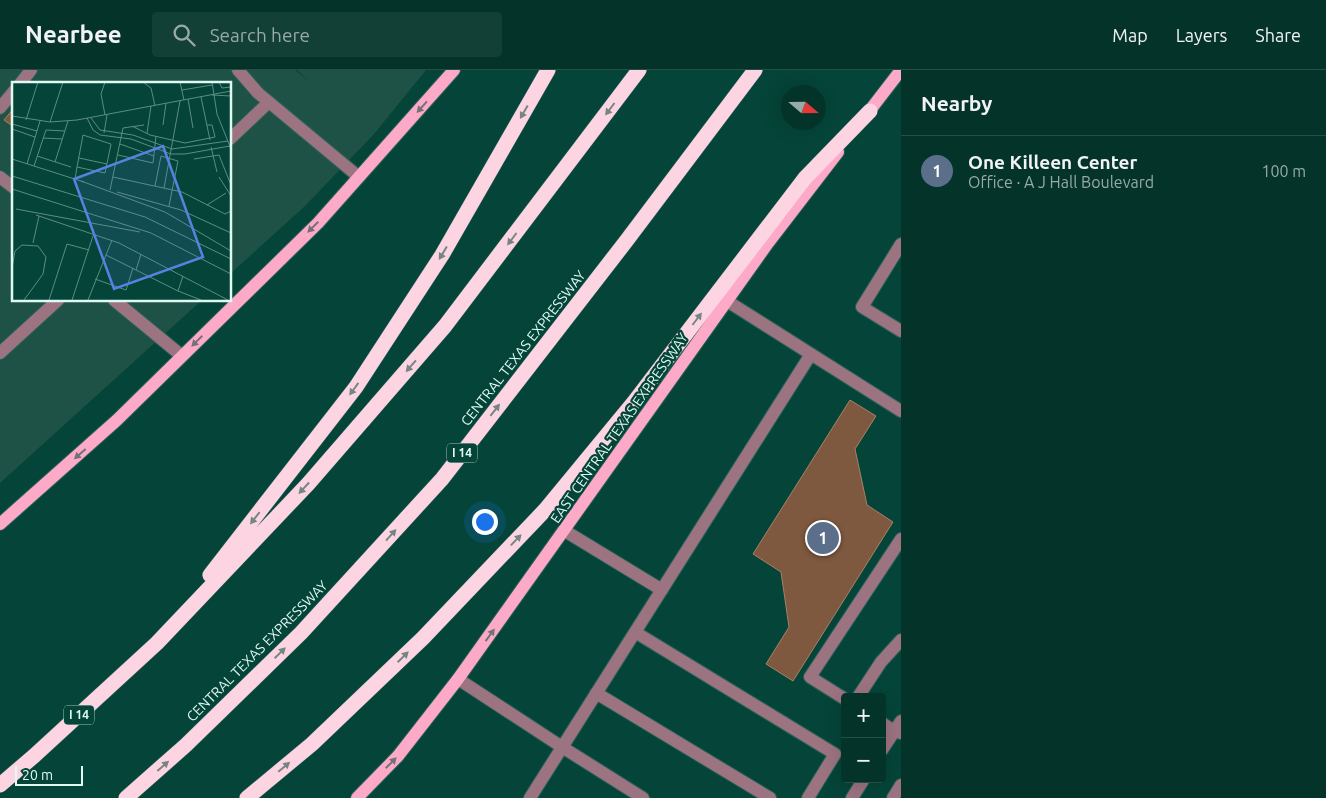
<!DOCTYPE html>
<html lang="en">
<head>
<meta charset="utf-8">
<style>
  body { margin:0; font-family:Ubuntu,sans-serif; background:#123f36; color:#f1f3f6 }
  .controls { position:absolute; right:15px; bottom:15px; display:grid; overflow:hidden; border-radius:5px; box-shadow:0 5px 20px #0002 }
  .controls button { width:45px; height:45px; display:grid; place-items:center; padding:0; border:0; border-bottom:1px solid #254e47; background:#04332a; color:#f1f3f6; font:25px sans-serif }
  .compass { position:absolute; left:781px; top:15px; width:45px; height:45px; border-radius:50%; background:#04332a; box-shadow:0 5px 20px #0002; rotate:110deg }
  .scale { position:absolute; left:15px; bottom:12px; width:68px; box-sizing:border-box; padding-left:5px; border:2px solid #defaf2; border-top:0; font-size:14px; line-height:18px; white-space:nowrap; color:#defaf2; -webkit-text-stroke:4px #054438; paint-order:stroke }
  .you { position:absolute; left:484px; top:451px; width:18px; height:18px; margin:-12px; border:4px solid #fff; border-radius:50%; background:#1a73e8; box-shadow:0 0 0 8px #1a73e833 }
  .badge { display:grid; place-items:center; width:32px; height:32px; border-radius:50%; background:#ff8ebb; color:#fff; font-size:16px; font-weight:700 }
  .pin { position:absolute; translate:-50% -50%; border:2px solid #fff; box-shadow:0 1px 5px #0006 }
  .list { margin:0; padding:0; list-style:none }
  h2 { display:flex; justify-content:space-between; align-items:center; height:65px; margin:0; padding:0 20px; font-size:21px }
  h2 small { font-size:16px; font-weight:400; color:#97aaa8 }
  .list li { display:grid; grid-template-columns:32px 1fr auto; gap:15px; align-items:center; box-sizing:border-box; height:70px; padding:0 20px; border-top:1px solid #254e47 }
  .list b { display:block; font-size:19px; white-space:nowrap }
  .list p { margin:0; font-size:16px; white-space:nowrap; color:#97aaa8 }
  .list em { font-size:16px; font-style:normal; color:#97aaa8 }
  .icon { flex:none; width:28px; height:28px; fill:none; stroke:currentColor; stroke-width:2; stroke-linecap:round; stroke-linejoin:round }
  .map { position:relative; flex:none; width:901px; height:728px; overflow:hidden }
  header { display:flex; align-items:center; gap:30px; box-sizing:border-box; height:70px; padding:0 25px; background:#04332a; border-bottom:1px solid #254e47 }
  header strong { font-size:24px }
  nav { display:flex; gap:28px; margin-inline-start:auto; font-size:18px }
  .search { width:350px; height:45px; background:#123f36; display:flex; align-items:center; gap:12px; box-sizing:border-box; padding:0 18px; border-radius:5px; color:#97aaa8; font-size:19px }
  main { display:flex }
  aside { flex:1; background:#04332a }
  .map>svg:first-child { display:block }
</style>
</head>
<body>
<header>
<strong>Nearbee</strong>
<div class="search"><svg class="icon" aria-label="search" viewBox="0 0 24 24"><circle cx="10" cy="10" r="6"/><path d="M15 15l6 6"/></svg>Search here</div>
<nav><a>Map</a><a>Layers</a><a>Share</a></nav>
</header>
<main>
<div class="map">
<svg width="901" height="728" viewBox="0 0 901 728">
  <rect width="100%" height="100%" fill="#054438"/>
  <path fill="#1f5246" d="M0,0H295L309,11L297,0H426L374,64L305,136L230,204V14H14V230H202L0,413Z"/>
  <path fill="#7e593f" stroke="#a98166" d="M14,38V57L4,50Z
    M850,330L876,346L855,379L867,435L893,452L793,611L766,594L789,557L781,502L753,484Z"/>
  <g fill="none" stroke-linecap="round" stroke-linejoin="round">
    <defs>
      <path id="minor" d="M238,0L258,23L359,107
        M20,14L31,0
        M0,38L14,21
        M230,69L269,32
        M0,107L14,118
        M901,174L862,237L901,261
        M114,230L182,286
        M727,231L901,341
        M0,283L58,230
        M565,461L662,520
        M635,562L835,684L808,728
        M458,609L562,677L643,728
        M596,623L770,728
        M858,627L881,592L901,570
        M845,629L810,607L901,469
        M882,653L894,661L901,663
        M882,680L901,651
        M530,728L811,284
        M852,728L864,709
        M893,728L901,715"/>
      <path id="major" d="M864,48L901,0
        M0,454L117,350L318,153L454,0
        M357,728L398,686L458,609L768,173L838,82"/>
      <path id="highway" d="M210,505L356,317L442,185L548,0
        M0,715L34,686L157,573L308,414L445,256L639,0
        M126,728L186,675L301,563L442,409L627,170L755,0
        M247,728L312,674L423,568L545,440L634,332L805,108L870,41"/>
    </defs>
    <use href="#minor" stroke="#286156" stroke-width="14"/>
    <use href="#major" stroke="#286156" stroke-width="14"/>
    <use href="#highway" stroke="#286156" stroke-width="16"/>
    <use href="#minor" stroke="#9c7381" stroke-width="12"/>
    <use href="#major" stroke="#fda9c8" stroke-width="12"/>
    <use href="#highway" stroke="#fdd4e2" stroke-width="15"/>
  </g>
  <defs><path id="oneway-solid" d="M-6-.8H1V-3.2L6.5 0L1 3.2V.8H-6Z" transform="scale(1.25)"/></defs>
  <g fill="#757179">
    <use href="#oneway-solid" transform="translate(422 37) rotate(132)"/>
    <use href="#oneway-solid" transform="translate(313 157) rotate(135)"/>
    <use href="#oneway-solid" transform="translate(197 271) rotate(135)"/>
    <use href="#oneway-solid" transform="translate(80 384) rotate(139)"/>
    <use href="#oneway-solid" transform="translate(490 565) rotate(-54)"/>
    <use href="#oneway-solid" transform="translate(391 693) rotate(-45)"/>
  </g>
  <g fill="#758584">
    <use href="#oneway-solid" transform="translate(610 39) rotate(127)"/>
    <use href="#oneway-solid" transform="translate(524 42) rotate(120)"/>
    <use href="#oneway-solid" transform="translate(512 169) rotate(127)"/>
    <use href="#oneway-solid" transform="translate(443 183) rotate(121)"/>
    <use href="#oneway-solid" transform="translate(697 249) rotate(-53)"/>
    <use href="#oneway-solid" transform="translate(411 296) rotate(131)"/>
    <use href="#oneway-solid" transform="translate(354 319) rotate(126)"/>
    <use href="#oneway-solid" transform="translate(495 340) rotate(-52)"/>
    <use href="#oneway-solid" transform="translate(304 418) rotate(133)"/>
    <use href="#oneway-solid" transform="translate(255 448) rotate(128)"/>
    <use href="#oneway-solid" transform="translate(391 465) rotate(-48)"/>
    <use href="#oneway-solid" transform="translate(516 470) rotate(-46)"/>
    <use href="#oneway-solid" transform="translate(280 583) rotate(-44)"/>
    <use href="#oneway-solid" transform="translate(403 587) rotate(-44)"/>
    <use href="#oneway-solid" transform="translate(163 696) rotate(-41)"/>
    <use href="#oneway-solid" transform="translate(284 697) rotate(-40)"/>
  </g>
  <g text-anchor="middle" stroke-width="4.5" stroke-linejoin="round" paint-order="stroke">
    <g fill="#054438" stroke="#9dc3ba" stroke-width="1">
      <rect x="447" y="373.5" width="30" height="19" rx="4"/>
      <rect x="64" y="635.5" width="30" height="19" rx="4"/>
    </g>
    <g font-size="12" font-weight="bold" fill="#defaf2">
      <text x="462" y="387">I 14</text>
      <text x="79" y="649">I 14</text>
    </g>
    <g font-size="14" fill="#defaf2" stroke="#054438">
      <text transform="translate(523 278) rotate(-52)" y="5">CENTRAL TEXAS EXPRESSWAY</text>
      <text transform="translate(619 358) rotate(-55)" y="5">EAST CENTRAL TEXAS EXPRESSWAY</text>
      <text transform="translate(257 581) rotate(-45)" y="5">CENTRAL TEXAS EXPRESSWAY</text>
    </g>
  </g>
  <g transform="translate(12 12)">
    <rect width="219" height="219" fill="#054438"/>
    <path fill="none" stroke="#5c8d82" stroke-width="1" d="M131,0L139,6L143,24M168,0L172,18M200,0L205,32L219,67M207,0L210,6L219,5M170,8L200,3M200,13L219,14M189,15L198,58M176,17L181,46M93,33L89,12L93,0M0,34L38,40L65,38L219,9M75,36L81,48L88,53L119,57L159,72H173L218,64M79,36L88,48L121,53L160,67L216,59M14,38L26,0M38,40L51,0M0,42L25,49M151,43L154,21M120,44L138,53L173,61L203,55L200,43H195M0,47L23,55M92,51L95,33M135,51L139,24M31,56L50,57M108,62L142,74M199,65L205,90M106,73L141,81L144,54M25,74L59,85M67,76L95,82M0,77L72,100M182,77L207,73L219,103M43,80L56,39M15,82L28,39M22,84L34,48L53,49M0,94L133,135L219,177M101,95L170,110L213,132L219,129M207,95L219,114M63,97L65,85L71,53L99,62L93,91L65,85M69,99L153,130L219,169M143,104L149,74L166,79L157,124M152,106L168,19M0,107L139,151L219,192M98,108L111,46L132,43M105,110L169,128L219,151M195,123L214,111M4,127L128,150M24,133L107,161L216,218M21,161L27,134M94,173L166,209M0,186L3,169L10,163L26,164L34,175L31,192L12,218M124,188L129,172M171,194L166,209L189,218M83,197L114,208L121,186M37,218L55,162L77,168M60,218L82,151M76,218L100,158"/>
    <path fill="#5782e0" fill-opacity="0.15" stroke="#5782e0" stroke-width="2.5" d="M151,64L191,175L102,207L62,97Z"/>
    <rect width="219" height="219" fill="none" stroke="#defaf2" stroke-width="2.5"/>
  </g>
</svg>
<div class="controls">
<button>+</button>
<button>−</button>
</div>
<svg class="compass" viewBox="-18 -18 36 36"><path d="M0-13l5 13h-10z" fill="#e53935"/><path d="M0 13l5-13h-10z" fill="#97aaa8"/></svg>
<div class="scale">20 m</div>
<div class="you"></div>
<div class="pin badge" style="left:823px;top:468px;background:#5c6f8a">1</div>
</div>
<aside>
<h2>Nearby<small></small></h2>
<ul class="list">
<li><span class="badge" style="background:#5c6f8a">1</span><div><b>One Killeen Center</b><p>Office · A J Hall Boulevard</p></div><em>100 m</em></li>
</ul>
</aside>
</main>
</body>
</html>
